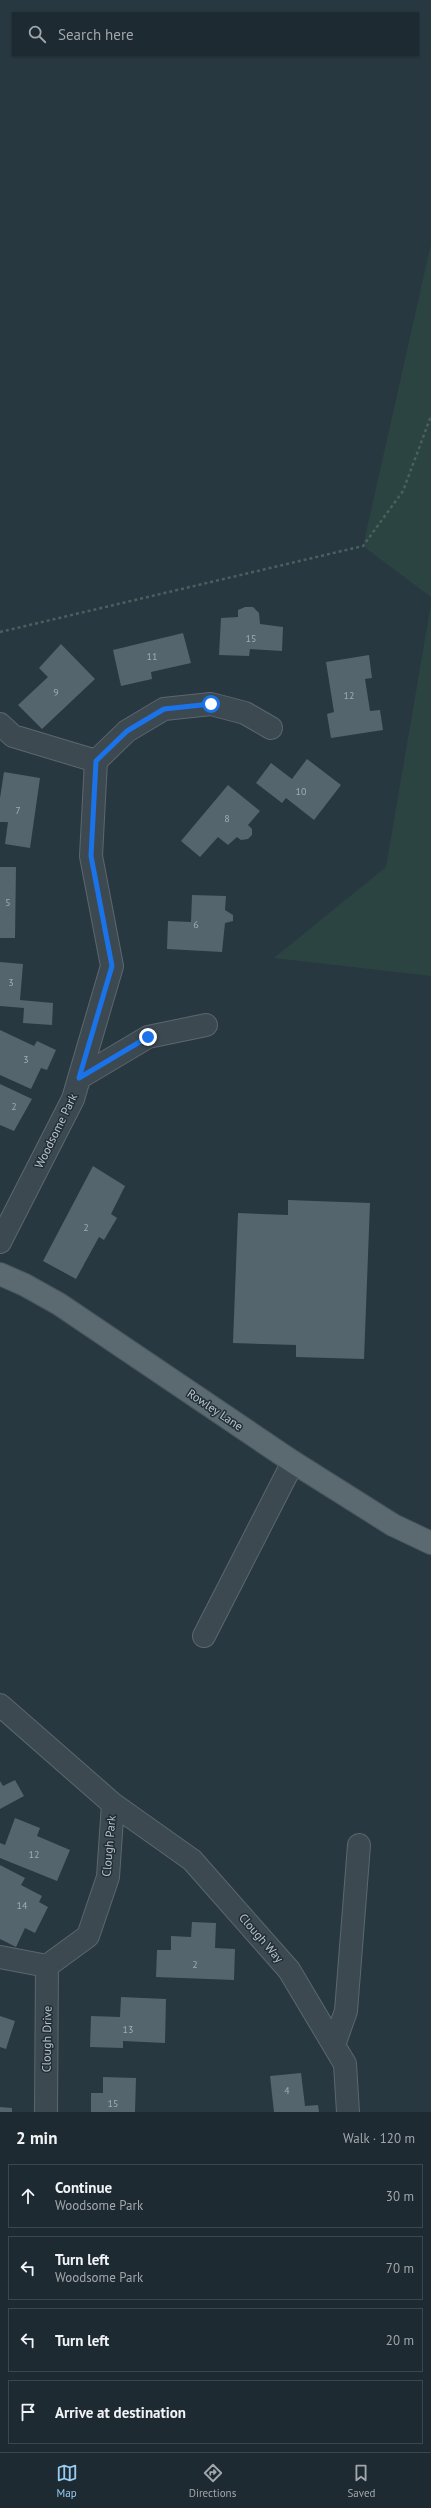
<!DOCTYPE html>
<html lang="en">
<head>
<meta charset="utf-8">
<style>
  body { margin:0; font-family:"PT Sans",sans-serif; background:#263239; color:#f1f3f6 }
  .stop { position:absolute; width:12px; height:12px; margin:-9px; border:3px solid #1a73e8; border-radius:50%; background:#fff }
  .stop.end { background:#1a73e8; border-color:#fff; box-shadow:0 1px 4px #0008 }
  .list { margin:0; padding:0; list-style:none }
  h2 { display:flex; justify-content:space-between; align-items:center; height:52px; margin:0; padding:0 16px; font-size:17px }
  h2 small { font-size:13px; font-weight:400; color:#a1a7ab }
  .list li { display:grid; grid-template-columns:26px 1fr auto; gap:12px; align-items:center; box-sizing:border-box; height:64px; margin:0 8px 8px; padding:0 8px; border:1px solid #3c464d; border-radius:0px }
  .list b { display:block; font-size:15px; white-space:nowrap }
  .list p { margin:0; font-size:13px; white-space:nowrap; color:#a1a7ab }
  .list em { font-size:13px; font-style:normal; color:#a1a7ab }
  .icon { flex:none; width:22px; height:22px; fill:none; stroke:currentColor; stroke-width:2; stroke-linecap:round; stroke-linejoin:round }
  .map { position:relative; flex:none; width:431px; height:2112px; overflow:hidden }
  .search { position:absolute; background:#1e2a31; box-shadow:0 1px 3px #0004; left:12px; right:12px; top:12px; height:44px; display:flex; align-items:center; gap:10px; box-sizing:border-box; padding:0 14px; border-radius:0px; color:#a1a7ab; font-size:15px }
  .sheet { height:340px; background:#1e2a31 }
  nav { display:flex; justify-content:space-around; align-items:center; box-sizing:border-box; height:56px; border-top:1px solid #3c464d; background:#1e2a31; font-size:11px; color:#a1a7ab }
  nav a { display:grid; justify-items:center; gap:2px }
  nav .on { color:#97cdf3 }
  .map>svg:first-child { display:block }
</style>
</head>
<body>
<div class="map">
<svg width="431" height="2112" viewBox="0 0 431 2112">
  <rect width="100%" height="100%" fill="#283841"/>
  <path fill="#2b4441" d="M431,244V597L363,546Z
    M431,604V976L274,958L386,867Z"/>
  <path fill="#54656e" d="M245,607H253L259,613L260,624L283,627L282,651L250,649L249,656L219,655L221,618L238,617V610Z
    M183,633L191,663L151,672L152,679L121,686L113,650Z
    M61,644L95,679L42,729L18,705L48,677L39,668Z
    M369,655L372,678L365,679L370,711L380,710L383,730L331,738L327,714L334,712L326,662Z
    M307,759L341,785L314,820L286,798L282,803L256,783L271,763L292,779Z
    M4,772L40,778L30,848L5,844L8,822H0V798Z
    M228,785L260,811L248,825L252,829V835L248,839L241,840L237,837L228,845L218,837L200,857L181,841Z
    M0,867H16L15,938H0Z
    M192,895L226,896L225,910L233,915V921L225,923L222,952L167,949L168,921L191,922Z
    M0,962L23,964L20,1000L53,1003L52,1025L23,1023L24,1008L0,1006Z
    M0,1030L34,1046L37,1041L56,1050L47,1070L41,1068L31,1089L0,1075Z
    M0,1084L32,1099L14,1131L0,1125Z
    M93,1166L125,1186L111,1214L117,1218L104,1240L99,1237L76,1279L43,1261Z
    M288,1200L370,1203L364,1359L296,1357V1345L233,1343L238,1213L288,1215Z
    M15,1780L24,1796L0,1809V1781L3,1786Z
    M15,1818L40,1828L37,1836L70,1850L57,1881L0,1858V1843L5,1845Z
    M0,1865L25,1878L21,1885L42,1896L39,1902L48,1907L35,1933L25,1928L16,1947L0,1939Z
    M192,1922L216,1923L215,1948L235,1949L234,1980L156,1977L157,1950H171V1936L191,1937Z
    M121,1997L166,1999L165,2043L123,2041V2048L90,2047L91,2016L120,2017Z
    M0,2016L15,2021L6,2049L0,2047Z
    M301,2073L305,2106L318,2105L319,2112H274L270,2076Z
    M103,2077L136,2078L135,2112H91V2093H103Z
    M0,2107L12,2108V2112H0Z"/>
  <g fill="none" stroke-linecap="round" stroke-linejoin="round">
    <defs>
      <path id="minor" d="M0,724L13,736L96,761
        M79,1078L148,1037L206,1025
        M0,1242L73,1099L112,966L91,856L96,761L127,731L164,709L211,704L245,713L271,728
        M204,1636L293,1462
        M0,1705L113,1804L108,1877L88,1936L47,1966L0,1957
        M113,1804L192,1860L289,1970L345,2064L348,2112
        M334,2045L346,2011L359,1845
        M46,2112L47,1966"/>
      <path id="major" d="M0,1274L25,1285L59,1304L293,1462L393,1525L431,1543"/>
    </defs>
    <use href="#minor" stroke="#5b676f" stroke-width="24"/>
    <use href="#major" stroke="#49555e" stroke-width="24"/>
    <path stroke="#4b605e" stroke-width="2.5" stroke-dasharray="3 3" stroke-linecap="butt" d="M0,632L363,546L403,491L431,416"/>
    <use href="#minor" stroke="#3d4951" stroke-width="22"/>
    <use href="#major" stroke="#5b6971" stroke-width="22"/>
  </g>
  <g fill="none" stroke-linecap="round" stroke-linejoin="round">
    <path stroke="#1a73e8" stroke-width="5" d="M148,1037L79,1078L112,966L91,856L96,761L127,731L164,709L211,704"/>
  </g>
  <g text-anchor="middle" stroke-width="3" stroke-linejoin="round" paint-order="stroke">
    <g font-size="10" fill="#a0acb4">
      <text x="251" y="642">15</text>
      <text x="152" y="660">11</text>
      <text x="56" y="696">9</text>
      <text x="349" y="699">12</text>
      <text x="301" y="795">10</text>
      <text x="18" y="814">7</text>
      <text x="227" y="822">8</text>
      <text x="8" y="906">5</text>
      <text x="196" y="928">6</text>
      <text x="11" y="986">3</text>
      <text x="26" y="1063">3</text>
      <text x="14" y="1110">2</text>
      <text x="86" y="1231">2</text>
      <text x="34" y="1858">12</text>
      <text x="22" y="1909">14</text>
      <text x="195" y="1968">2</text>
      <text x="128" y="2033">13</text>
      <text x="287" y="2094">4</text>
      <text x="113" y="2107">15</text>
    </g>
    <g font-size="12" fill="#bac4cb" stroke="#212e37">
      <text transform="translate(56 1131) rotate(-64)" y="4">Woodsome Park</text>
      <text transform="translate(215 1410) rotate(34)" y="4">Rowley Lane</text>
      <text transform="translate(109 1846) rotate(-85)" y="4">Clough Park</text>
      <text transform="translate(261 1938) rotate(49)" y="4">Clough Way</text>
      <text transform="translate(47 2039) rotate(-89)" y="4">Clough Drive</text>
    </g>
  </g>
</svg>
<div class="stop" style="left:211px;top:704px"></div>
<div class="stop end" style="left:148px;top:1037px"></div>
<div class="search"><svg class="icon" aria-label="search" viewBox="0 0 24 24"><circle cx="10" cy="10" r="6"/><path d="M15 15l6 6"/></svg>Search here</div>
</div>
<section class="sheet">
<h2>2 min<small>Walk · 120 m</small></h2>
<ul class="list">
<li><svg class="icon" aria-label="ahead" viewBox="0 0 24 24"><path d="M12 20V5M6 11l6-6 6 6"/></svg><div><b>Continue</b><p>Woodsome Park</p></div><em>30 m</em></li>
<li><svg class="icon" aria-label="left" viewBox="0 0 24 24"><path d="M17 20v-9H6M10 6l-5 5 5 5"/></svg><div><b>Turn left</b><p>Woodsome Park</p></div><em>70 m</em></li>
<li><svg class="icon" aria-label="left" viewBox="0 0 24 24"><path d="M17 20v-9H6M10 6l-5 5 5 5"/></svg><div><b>Turn left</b></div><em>20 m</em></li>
<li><svg class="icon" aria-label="arrive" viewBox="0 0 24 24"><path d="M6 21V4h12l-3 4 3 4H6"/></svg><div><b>Arrive at destination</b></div></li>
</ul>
</section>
<nav>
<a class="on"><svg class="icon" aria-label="map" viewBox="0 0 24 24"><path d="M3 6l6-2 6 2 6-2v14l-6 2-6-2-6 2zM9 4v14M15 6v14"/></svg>Map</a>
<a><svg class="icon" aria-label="directions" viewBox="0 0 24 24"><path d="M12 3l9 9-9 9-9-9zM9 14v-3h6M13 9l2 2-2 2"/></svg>Directions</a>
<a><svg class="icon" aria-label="saved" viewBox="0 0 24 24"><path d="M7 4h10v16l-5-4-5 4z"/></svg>Saved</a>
</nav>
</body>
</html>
